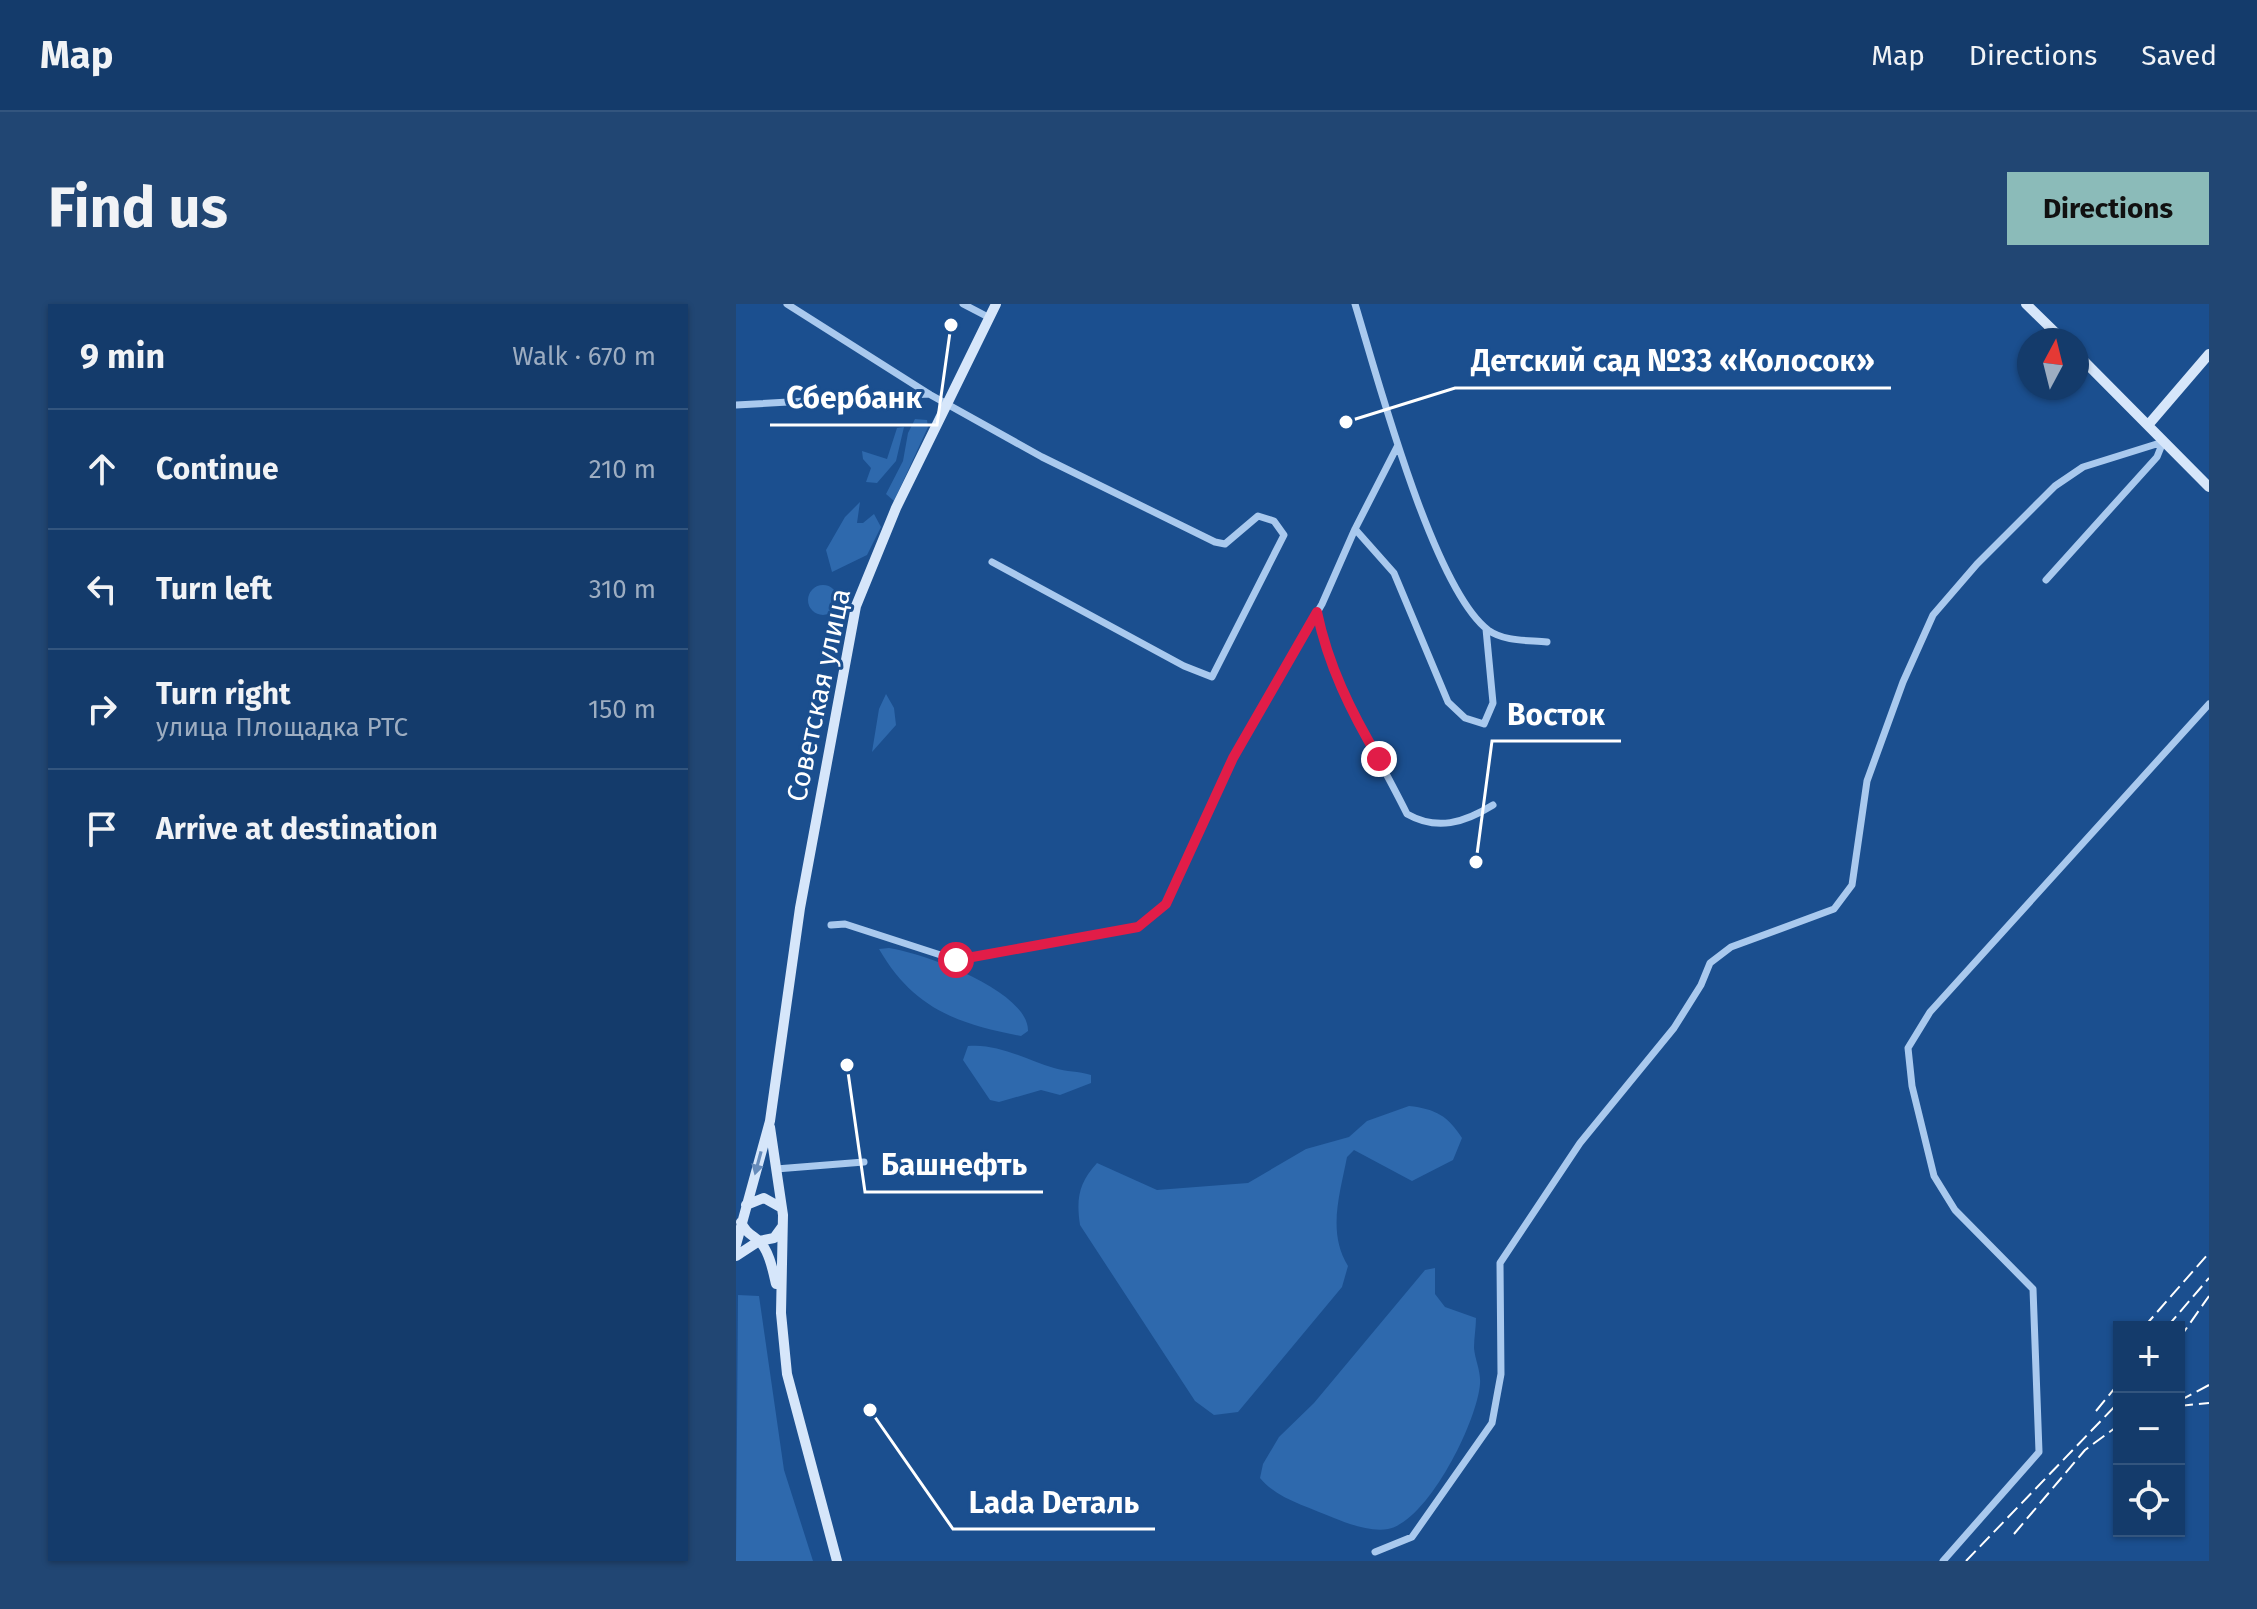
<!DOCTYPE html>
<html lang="en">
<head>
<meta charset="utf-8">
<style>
  body { margin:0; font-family:"Fira Sans",sans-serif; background:#214673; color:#f1f3f6 }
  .controls { position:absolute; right:24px; bottom:24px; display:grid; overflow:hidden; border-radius:0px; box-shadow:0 2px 6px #0004 }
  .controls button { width:72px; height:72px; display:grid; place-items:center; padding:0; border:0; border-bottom:2px solid #33557e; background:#143b6b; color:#f1f3f6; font:40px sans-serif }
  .compass { position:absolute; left:1281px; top:24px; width:72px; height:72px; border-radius:50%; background:#143b6b; box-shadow:0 2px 6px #0004; rotate:7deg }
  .stop { position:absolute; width:24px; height:24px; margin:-18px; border:6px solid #e11d48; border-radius:50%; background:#fff }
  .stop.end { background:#e11d48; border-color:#fff; box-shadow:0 2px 8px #0008 }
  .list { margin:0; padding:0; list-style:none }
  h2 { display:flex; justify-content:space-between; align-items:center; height:104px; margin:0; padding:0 32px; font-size:34px }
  h2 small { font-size:26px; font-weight:400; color:#9dadc1 }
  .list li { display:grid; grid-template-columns:52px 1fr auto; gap:24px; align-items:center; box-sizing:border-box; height:120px; padding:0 32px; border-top:2px solid #33557e }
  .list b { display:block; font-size:30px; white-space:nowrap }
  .list p { margin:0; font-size:26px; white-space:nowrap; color:#9dadc1 }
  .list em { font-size:26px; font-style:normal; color:#9dadc1 }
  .icon { flex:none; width:44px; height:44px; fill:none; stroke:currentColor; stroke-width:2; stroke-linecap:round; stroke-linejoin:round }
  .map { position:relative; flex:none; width:1473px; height:1257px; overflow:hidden; border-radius:0px }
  header { display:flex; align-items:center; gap:48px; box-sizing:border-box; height:112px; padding:0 40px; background:#143b6b; border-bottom:2px solid #33557e }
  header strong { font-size:38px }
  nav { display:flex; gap:44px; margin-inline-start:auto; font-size:28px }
  .intro { display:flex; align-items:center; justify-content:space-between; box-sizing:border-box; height:192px; padding:0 48px }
  h1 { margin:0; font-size:56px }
  .button { padding:20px 36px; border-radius:0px; background:#8bbbb9; color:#111; font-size:28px; font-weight:700 }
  main { display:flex; gap:48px; padding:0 48px }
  aside { flex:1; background:#143b6b; border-radius:0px; box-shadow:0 2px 6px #0004 }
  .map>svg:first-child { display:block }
</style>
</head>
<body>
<header>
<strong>Map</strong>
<nav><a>Map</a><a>Directions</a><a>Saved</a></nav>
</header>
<div class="intro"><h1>Find us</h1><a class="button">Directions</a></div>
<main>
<aside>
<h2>9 min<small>Walk · 670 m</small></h2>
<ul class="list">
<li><svg class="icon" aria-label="ahead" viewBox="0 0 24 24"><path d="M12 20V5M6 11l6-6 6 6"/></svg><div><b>Continue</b></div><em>210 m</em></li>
<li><svg class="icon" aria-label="left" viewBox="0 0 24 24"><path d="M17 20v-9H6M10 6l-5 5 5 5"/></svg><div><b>Turn left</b></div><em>310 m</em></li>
<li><svg class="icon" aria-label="right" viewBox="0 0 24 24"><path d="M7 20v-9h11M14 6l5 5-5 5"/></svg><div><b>Turn right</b><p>улица Площадка РТС</p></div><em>150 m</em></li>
<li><svg class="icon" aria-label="arrive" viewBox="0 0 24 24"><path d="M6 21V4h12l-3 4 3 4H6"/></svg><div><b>Arrive at destination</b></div></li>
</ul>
</aside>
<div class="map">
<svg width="1473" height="1257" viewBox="0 0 1473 1257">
  <rect width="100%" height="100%" fill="#1b4f8f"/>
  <path fill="#2e69ad" d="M179,115L191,116L192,123L158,197L150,190L167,157L172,129Z
    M168,123L160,157L141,179L130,178L135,164L127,155L126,147L151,155L161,124Z
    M124,198L121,219H127L138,210L145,223L131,251L96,268L90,246L109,213Z
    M72 296a15 15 0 1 1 30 0a15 15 0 1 1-30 0Z
    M150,390L158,404L160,421L136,448L143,405Z
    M153,644C187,649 293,687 292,727L285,732C221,720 177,704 143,645Z
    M232,742C262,739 290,756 318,764C331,768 342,767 355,771V779L324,791L305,786L263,798L254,796L227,756Z
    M673,802C700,805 712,812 726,834L717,856L676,877L618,846L611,853C604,890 591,928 612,962L606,983L502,1108L478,1111L459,1097L344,921C340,894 343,879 361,859L421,886L512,879L570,845L613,833L631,817Z
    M699,964V990L709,1003L740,1014C740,1023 738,1034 738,1044C739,1056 745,1067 744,1080C741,1118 692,1217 652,1225C635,1228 613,1220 598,1214C573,1203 541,1195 524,1174L527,1160L543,1133L578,1099L689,966Z
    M2,991L23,992L48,1166L77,1257H0Z"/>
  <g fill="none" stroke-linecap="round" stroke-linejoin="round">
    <path stroke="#a9c9ee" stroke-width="7" d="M51,0L193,90L306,153L479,238L489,240L522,212L538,217L548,231L476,373L448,362L256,258
      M227,0L254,14
      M619,0C641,72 697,284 752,326C769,338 792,336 811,338
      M0,101L193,90
      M619,225L658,269L712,398L729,414L748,420L757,399L750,325
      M1310,276L1421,153L1427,138
      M581,308C596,381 638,443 671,510C701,527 728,519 757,501
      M95,621L109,620L220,656L402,623L430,600L497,454L586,300L619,225L662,141
      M40,865L128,858
      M639,1248L676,1233L756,1119L765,1070L764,959L844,839L938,724L965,681L974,659L995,643L1098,605L1116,581L1131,477L1167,378L1197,311L1241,260L1319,182L1347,163L1427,138
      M1207,1257L1303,1148L1297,985L1219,906L1198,872L1176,782L1172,744L1194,708L1473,400"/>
    <path stroke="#d6e6fa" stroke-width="10" d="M1290,0L1327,36
      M1341,50L1473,183
      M1413,120L1473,50
      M34,823L47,911L45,1009L51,1070L101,1257
      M10,901L28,894L44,903
      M5,918C10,929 15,930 23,937C33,946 37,967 40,980
      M0,941L34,817L64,604L120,302L160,204L260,0
      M0,952L23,937L38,934L46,923"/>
    <path stroke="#fff" stroke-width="2" stroke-dasharray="14 6" stroke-linecap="butt" d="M1408,1023L1473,949
      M1431,1023L1473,974
      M1443,1035L1473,992
      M1443,1097L1473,1081
      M1443,1102L1473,1099
      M1360,1107L1383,1079
      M1278,1230L1349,1146L1383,1121
      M1230,1257L1383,1098"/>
  </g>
  <defs><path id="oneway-solid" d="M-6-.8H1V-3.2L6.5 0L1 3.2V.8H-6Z" transform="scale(2)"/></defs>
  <use fill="#668bba" href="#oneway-solid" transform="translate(22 859) rotate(105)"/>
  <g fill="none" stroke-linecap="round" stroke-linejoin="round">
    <path stroke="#e11d48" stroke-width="10" d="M220,656L402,623L430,600L497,454L581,308C592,361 615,408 643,455"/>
  </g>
  <g text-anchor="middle" stroke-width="6" stroke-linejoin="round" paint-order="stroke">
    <g font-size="28" fill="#fff" stroke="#1b4f8f">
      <text transform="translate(82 391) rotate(-78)" y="10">Советская улица</text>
    </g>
  </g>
  <path fill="none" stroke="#fff" stroke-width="3" d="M610 118L719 84H1155M215 21L201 121H34M740 558L756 437H885M111 761L129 888H307M134 1106L217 1225H419"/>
  <g fill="#fff" stroke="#1b4f8f" stroke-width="3">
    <circle cx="610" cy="118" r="8"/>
    <circle cx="215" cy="21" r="8"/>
    <circle cx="740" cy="558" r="8"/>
    <circle cx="111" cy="761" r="8"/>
    <circle cx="134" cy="1106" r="8"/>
  </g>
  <g font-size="30" text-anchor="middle" font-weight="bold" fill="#fff" stroke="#1b4f8f" stroke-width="6" stroke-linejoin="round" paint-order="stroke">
    <text x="937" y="67">Детский сад №33 «Колосок»</text>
    <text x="118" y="104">Сбербанк</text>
    <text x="820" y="421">Восток</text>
    <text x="218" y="871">Башнефть</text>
    <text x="318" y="1209">Lada Dеталь</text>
  </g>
</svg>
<div class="controls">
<button>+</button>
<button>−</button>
<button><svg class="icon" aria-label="locate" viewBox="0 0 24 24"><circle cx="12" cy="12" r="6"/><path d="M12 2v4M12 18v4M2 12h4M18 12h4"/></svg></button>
</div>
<svg class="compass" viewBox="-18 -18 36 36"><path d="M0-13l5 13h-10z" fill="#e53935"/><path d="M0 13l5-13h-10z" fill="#9dadc1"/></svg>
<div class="stop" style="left:220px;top:656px"></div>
<div class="stop end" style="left:643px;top:455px"></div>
</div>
</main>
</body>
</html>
